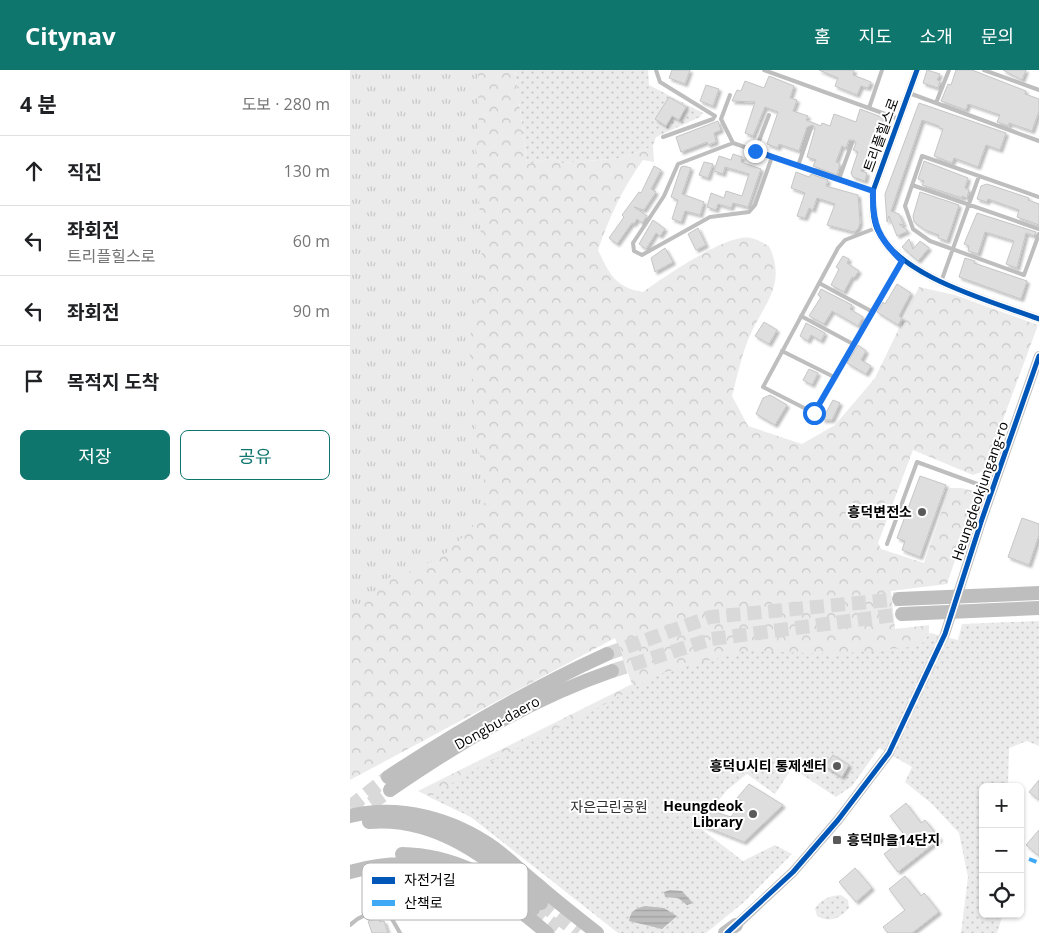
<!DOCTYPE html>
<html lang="ko">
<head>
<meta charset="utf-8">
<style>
  body { margin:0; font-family:"Open Sans","Noto Sans KR",sans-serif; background:#f2f2f2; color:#202124 }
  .controls { position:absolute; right:15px; bottom:15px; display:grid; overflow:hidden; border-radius:8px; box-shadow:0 1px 4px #0004 }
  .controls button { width:45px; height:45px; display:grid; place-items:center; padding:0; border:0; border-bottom:1px solid #e0e0e0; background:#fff; color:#202124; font:25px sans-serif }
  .stop { position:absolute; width:15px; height:15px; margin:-11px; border:4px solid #1a73e8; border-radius:50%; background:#fff }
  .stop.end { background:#1a73e8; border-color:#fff; box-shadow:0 1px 5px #0008 }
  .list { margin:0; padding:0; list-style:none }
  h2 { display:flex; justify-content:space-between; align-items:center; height:65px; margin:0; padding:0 20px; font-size:21px }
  h2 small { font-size:16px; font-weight:400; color:#757577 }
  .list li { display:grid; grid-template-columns:32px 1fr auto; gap:15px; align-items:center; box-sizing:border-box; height:70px; padding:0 20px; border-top:1px solid #e0e0e0 }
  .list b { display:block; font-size:19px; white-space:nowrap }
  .list p { margin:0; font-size:16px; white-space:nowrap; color:#757577 }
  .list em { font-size:16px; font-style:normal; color:#757577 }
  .actions { display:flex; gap:10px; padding:15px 20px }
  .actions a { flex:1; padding:11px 0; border:1px solid #0f766e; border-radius:8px; text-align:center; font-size:18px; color:#0f766e }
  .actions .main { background:#0f766e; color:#fff }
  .icon { flex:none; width:28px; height:28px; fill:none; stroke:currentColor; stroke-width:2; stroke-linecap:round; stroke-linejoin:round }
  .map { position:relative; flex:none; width:689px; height:863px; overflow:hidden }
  header { display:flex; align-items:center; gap:30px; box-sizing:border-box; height:70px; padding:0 25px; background:#0f766e; color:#fff }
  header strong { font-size:24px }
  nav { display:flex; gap:28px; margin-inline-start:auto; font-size:18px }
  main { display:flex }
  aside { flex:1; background:#fff }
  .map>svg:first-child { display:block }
</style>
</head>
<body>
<header>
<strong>Citynav</strong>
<nav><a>홈</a><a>지도</a><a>소개</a><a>문의</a></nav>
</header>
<main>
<aside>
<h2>4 분<small>도보 · 280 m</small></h2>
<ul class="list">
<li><svg class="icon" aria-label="ahead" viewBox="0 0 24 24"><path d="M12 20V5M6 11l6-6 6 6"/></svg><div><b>직진</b></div><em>130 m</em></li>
<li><svg class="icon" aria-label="left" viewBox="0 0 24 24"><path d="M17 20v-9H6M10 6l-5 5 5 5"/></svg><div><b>좌회전</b><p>트리플힐스로</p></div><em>60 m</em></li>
<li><svg class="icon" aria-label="left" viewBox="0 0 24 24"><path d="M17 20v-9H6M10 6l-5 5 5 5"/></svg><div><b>좌회전</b></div><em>90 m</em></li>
<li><svg class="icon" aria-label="arrive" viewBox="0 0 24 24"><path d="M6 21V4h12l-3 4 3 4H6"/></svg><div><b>목적지 도착</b></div></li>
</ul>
<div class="actions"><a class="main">저장</a><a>공유</a></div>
</aside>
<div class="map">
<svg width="689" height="863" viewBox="0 0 689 863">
  <defs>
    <pattern id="grass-tufts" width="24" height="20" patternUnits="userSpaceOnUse" patternTransform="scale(1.25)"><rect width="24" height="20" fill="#ebebeb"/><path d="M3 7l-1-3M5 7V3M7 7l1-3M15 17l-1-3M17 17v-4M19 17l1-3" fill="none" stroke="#c8c8c8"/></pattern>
    <pattern id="forest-crowns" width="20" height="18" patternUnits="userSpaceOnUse" patternTransform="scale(1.25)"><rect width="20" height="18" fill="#ebebeb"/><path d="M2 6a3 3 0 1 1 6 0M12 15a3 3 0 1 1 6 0" fill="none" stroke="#c8c8c8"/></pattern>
    <pattern id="park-dots" width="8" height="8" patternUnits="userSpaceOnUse" patternTransform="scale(1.25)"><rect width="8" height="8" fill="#ebebeb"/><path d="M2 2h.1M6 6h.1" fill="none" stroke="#c8c8c8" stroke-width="1.8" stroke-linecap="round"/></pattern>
    <pattern id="water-rules" width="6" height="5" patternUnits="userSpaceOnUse" patternTransform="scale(1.25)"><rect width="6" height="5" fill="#bdbdbd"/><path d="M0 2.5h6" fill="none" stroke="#a1a1a1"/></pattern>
    <filter id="shadow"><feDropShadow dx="2.5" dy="2.5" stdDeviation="1" flood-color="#0004"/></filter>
  </defs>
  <rect width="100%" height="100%" fill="#fff"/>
  <path fill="url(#grass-tufts)" d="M0,0H131L158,438L0,579Z"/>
  <path fill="url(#forest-crowns)" d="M128,0H165L177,94L202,88L213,93L273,88L303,76L304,92L293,90C273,117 259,148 248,180C260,205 265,217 293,222C314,207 377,163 401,168C407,169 413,173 419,176C438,216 412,235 398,270C391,288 387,307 382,326L398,356L452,374L485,355L525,308L569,217L605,225L688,255L634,401L623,405L563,380L528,473L531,479L574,493L600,418H611L628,422L597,514L541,521L545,559L579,555V564L570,576L415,628L249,846L121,747L68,721L282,614L265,568L0,710V545L40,507L59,502L93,486L122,458L137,428L127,370L119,275L132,191L127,84L124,73L129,55Z"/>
  <path fill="url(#park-dots)" d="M165,0H298L299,15L353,43L350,47L306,67L303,76L273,88L213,93L202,88L177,94Z
    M689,551V676L677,671L659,678L658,717H633V844H653L647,863H611L618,807L609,763L582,734L555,712L562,697L529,678L502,716L486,727L442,698L425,724L397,704L377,720L350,753V758L393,791L425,775L442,784L393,833L356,863H268L121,747L79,727L129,697L233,646L312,603L394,581L489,584L570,576L580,563L608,570L612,554Z
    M491,825L498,830L499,838C489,849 480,853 467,846L465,838C473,828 479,826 491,825Z"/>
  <path fill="url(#water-rules)" d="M320,820L332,821L343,833L337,835L328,828L315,827L314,822Z
    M295,836L314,838L327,846L312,859L279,851C281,841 284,839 295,836Z"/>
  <path fill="#dedede" stroke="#c6c6c6" filter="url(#shadow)" d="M322,0H340L335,14L319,8Z
    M469,0H504L503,5L521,12L518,18L511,16L507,25L485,16L488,8Z
    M577,0L590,4L587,10L590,11L588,18L573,13Z
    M606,0H622L676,21L675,24L689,29V41L682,61L659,53V56L647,52L650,45L618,34L616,40L591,31L598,14L601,15Z
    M653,0H676L672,10Z
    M419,6L444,16L440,28L447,30L443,41L458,46L456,50L471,56L472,53L480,56L484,44L506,52L510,39L534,48L527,68L524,67L511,101L517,103L515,111L503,107L501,103L508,82L503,80L506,73L504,70H499L496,78L492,76L486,92L490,94L487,105L463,96L466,90L457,87L465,59L463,55L457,57L449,81L429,74L428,78L417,74L428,42L415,37L403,66L395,63L405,32L382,31L387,20L391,21L395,11L414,18Z
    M356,15L369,19L363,36L350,31Z
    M319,27L336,37L329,50L322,46L316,56L305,49Z
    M569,33L656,63L650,80L636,75L628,97L604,88L602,93L584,86L593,59L589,58V56L572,50L541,141L549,144L554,155L549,154L558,161L547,166L539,146L537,152L535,124Z
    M368,51L371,60L364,63L366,72L358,75L357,72L331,82L326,67Z
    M383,84L392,87L391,92L411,99L398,137L383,133L381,138L368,134L366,140L357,137L361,123L374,128L376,121L392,126L399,104L375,97L373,104L364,101L369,86L381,90Z
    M574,91L618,108L615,118L619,120L617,128L612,126V128L572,115L574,111L568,109Z
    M354,92L363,94L358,108L349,105Z
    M304,96L311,100L301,119L306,122L294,140L284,137L297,146L292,153L287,149L284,154L282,153L267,174L259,168L274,147L272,145L289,122L291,123Z
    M334,96L341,98L332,124L354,132L350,145L335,141L331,152L322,149L328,130L321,127L331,97Z
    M446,102L459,107L461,104L478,110L476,116L508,125L510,153L508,159L504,162L477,155L485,134L467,128L463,140L459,138L455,148L447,146L455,123L441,118Z
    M637,114L679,128L678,130L689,134V155L667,147L669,140L638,129L637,132L627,129L631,116Z
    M570,122L609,135L597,171L588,168L589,165L575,160L564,152L563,146Z
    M627,143L686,162L684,166L676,163L667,198L656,194L664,171L635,162L628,184L618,181L619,176L614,174Z
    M303,150L315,159L310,166L306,163L296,179L289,174Z
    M348,158L356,175L346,180L338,164Z
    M559,169L563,179L570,171L579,178L568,191L552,177Z
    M315,178L323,192L305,202L301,188Z
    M493,186L499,189L497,193L509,201L504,208L502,207L494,222L481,215L489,199L486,197Z
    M615,188L625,191L624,193L677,211L671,229L609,207Z
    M547,214L561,223L549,246L552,248L548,255L527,242L533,232L535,234Z
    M471,219L502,235L500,239L513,247L508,256L482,241L474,254L459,246L471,227L468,225Z
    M414,252L427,260L419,274L405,266Z
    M456,253L475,263L471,271L461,265L458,271L450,266Z
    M508,275L516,281L511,290L521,296L516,304L497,293Z
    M459,299L468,303L462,315L453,310Z
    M420,325L437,335L425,355L406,344L413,328Z
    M483,330L490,333L482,350H472Z
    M570,406L596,415L570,487L552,480L555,471L547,468Z
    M672,448L689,454V465L679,495L658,487Z
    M483,685L499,695L492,707L475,696Z
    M689,710V730L679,722Z
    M399,714L433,735L394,772L351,755L362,741L381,747L393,732L387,728Z
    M556,733L571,753L575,750L590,769L548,802L534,784L556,767L540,746Z
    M689,760V786L676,775Z
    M505,798L522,818L506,832L489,812Z
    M555,806L571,826L574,823L589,842L562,863H538L533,857L555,840L539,819Z
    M29,848L30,852L34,851L38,863H22L18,851Z"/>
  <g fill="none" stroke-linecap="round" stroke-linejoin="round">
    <path stroke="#d9d9d9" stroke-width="10" stroke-dasharray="10 5" stroke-linecap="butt" d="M539,683L595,564"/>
    <path stroke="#d9d9d9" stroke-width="14" stroke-dasharray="14 7" stroke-linecap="butt" d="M257,584L360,547L549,529
      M262,601L362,569L552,544
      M0,737L38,707
      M4,746L40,720
      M191,833L228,863
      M183,839L208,858"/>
    <path stroke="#bebebe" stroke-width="4" d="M306,0L310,12L365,46L363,49L313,67
      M414,0L549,49
      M634,0L689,20
      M559,23L689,71
      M380,25L371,49L383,73
      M586,33L599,0
      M519,38L532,0
      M405,81L419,45
      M422,87L405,135L399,142L360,147L292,185L284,181L283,173L314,126L328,94L383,73L523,121
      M448,96L461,58
      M489,109L502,73
      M562,115L689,159
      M689,127L572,86L555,136L563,159L580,171L674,205L689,164
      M526,158L495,170L488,178L413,317L464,343L552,191
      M591,212L629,106
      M469,213L521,241
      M451,246L503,274
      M432,281L484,307
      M537,474L567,392L641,419
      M0,855C9,846 20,842 33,841L42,849L50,863"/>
    <path stroke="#bebebe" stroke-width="8" d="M567,0L523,121C523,133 522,148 527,159C549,207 641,231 689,249"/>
    <path stroke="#c2c2c2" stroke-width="10" d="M595,564L631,452L689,286
      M382,859L443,802L488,750L539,683"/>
    <path stroke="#bebebe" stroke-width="14" d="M549,529L689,523
      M552,544L689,538
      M38,707C108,661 180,619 257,584
      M40,720C110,672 181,629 262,601
      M0,746C50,734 103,749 144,778C159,789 173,803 188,815C207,832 227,847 247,863
      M19,752C89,746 141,791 191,833
      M52,784C103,785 144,808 183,839
      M0,802C84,778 135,810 197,863
      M375,863L386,855"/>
    <path stroke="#3fa9f5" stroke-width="4" stroke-dasharray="8 4" stroke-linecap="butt" d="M679,789L689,793"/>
    <defs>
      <path id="cycleway" d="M567,0L523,121C523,133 522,148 527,159C549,207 641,231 689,249
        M377,863L443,802L488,750L539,683L595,564L631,452L689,286"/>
    </defs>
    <use href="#cycleway" stroke="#fff" stroke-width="8"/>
    <use href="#cycleway" stroke="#0057b8" stroke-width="5"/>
  </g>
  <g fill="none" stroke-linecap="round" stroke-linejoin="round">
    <path stroke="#1a73e8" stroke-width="6" d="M405,81L523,121C522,154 528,168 552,191L464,343"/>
  </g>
  <g fill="#595959" stroke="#fff" stroke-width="2">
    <circle cx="572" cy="442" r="5"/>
    <circle cx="487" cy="696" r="5"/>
    <circle cx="403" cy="744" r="5"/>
    <rect x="482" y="765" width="10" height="10" rx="2.5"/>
  </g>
  <g text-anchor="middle" stroke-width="4" stroke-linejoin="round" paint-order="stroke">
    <g font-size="14" fill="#000" stroke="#fff">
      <text transform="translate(531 65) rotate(-70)" y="5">트리플힐스로</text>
      <text transform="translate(630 421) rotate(-71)" y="5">Heungdeokjungang-ro</text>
      <text transform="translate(147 653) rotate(-29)" y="5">Dongbu-daero</text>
    </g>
    <g font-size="14" font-weight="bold" fill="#000" stroke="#fff" text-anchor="end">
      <text x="562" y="447">흥덕변전소</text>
      <text x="477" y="701">흥덕U시티 통제센터</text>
      <text x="393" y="741">Heungdeok<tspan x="393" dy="16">Library</tspan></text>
      <text x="497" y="775" text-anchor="start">흥덕마을14단지</text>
    </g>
    <g font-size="14" fill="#313131" stroke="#fff">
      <text x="259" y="742">자은근린공원</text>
    </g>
  </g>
  <rect x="12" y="793" width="166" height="57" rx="8" fill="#fff" stroke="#b2b2b2" stroke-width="1"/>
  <rect x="22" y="807" width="23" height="7" fill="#0057b8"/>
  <rect x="22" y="830" width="23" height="6" fill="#3fa9f5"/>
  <g font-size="14" fill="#000">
    <text x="54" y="815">자전거길</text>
    <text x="54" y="838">산책로</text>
  </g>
</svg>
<div class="controls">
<button>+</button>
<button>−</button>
<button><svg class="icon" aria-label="locate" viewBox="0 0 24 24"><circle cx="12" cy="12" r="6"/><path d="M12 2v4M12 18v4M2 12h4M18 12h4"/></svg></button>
</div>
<div class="stop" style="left:464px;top:343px"></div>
<div class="stop end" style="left:405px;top:81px"></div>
</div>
</main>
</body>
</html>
